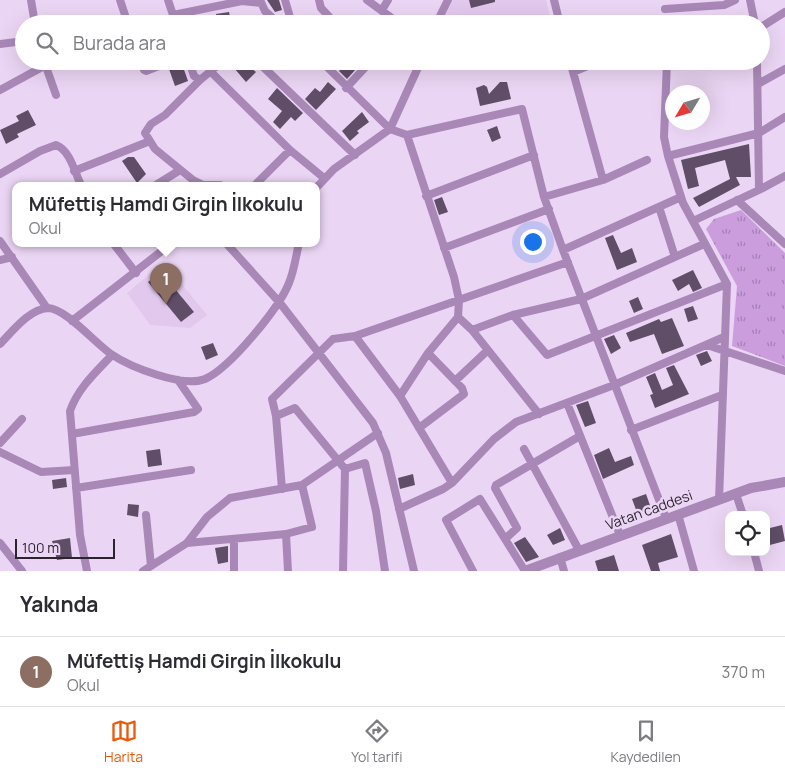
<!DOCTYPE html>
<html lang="tr">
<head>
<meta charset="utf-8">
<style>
  body { margin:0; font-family:Manrope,sans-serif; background:#f2f2f3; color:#2b2b33 }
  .controls { position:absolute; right:15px; bottom:15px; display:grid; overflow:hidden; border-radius:10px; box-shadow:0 5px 20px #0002 }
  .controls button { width:45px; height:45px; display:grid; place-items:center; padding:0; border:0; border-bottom:1px solid #e1e1e2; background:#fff; color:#2b2b33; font:25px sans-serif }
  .compass { position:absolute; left:665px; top:85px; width:45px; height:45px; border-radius:50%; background:#fff; box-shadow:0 5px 20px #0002; rotate:232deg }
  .scale { position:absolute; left:15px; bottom:12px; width:100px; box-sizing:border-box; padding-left:5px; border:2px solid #2b232e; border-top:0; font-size:14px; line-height:18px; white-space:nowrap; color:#2b232e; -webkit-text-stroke:4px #ebd5f4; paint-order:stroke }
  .you { position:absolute; left:532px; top:241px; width:18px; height:18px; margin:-12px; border:4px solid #fff; border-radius:50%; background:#1a73e8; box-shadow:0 0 0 8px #1a73e833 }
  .badge { display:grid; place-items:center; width:32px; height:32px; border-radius:50%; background:#ea580c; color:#fff; font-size:16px; font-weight:700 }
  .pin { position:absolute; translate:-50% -41px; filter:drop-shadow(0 1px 2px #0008) }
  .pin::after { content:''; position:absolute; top:26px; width:18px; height:15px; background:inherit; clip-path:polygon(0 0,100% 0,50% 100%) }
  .popup { position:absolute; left:12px; top:182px; width:308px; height:65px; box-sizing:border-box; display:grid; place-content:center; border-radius:10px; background:#fff; filter:drop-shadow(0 1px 4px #0005); font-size:16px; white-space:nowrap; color:#7c7c81 }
  .popup b { font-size:19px; color:#2b2b33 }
  .popup::after { content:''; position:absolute; left:50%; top:100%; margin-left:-10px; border:10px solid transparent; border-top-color:#fff }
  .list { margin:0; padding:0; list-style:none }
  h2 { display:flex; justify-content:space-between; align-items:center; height:65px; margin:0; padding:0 20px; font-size:21px }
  h2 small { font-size:16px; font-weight:400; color:#7c7c81 }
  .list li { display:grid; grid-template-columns:32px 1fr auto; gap:15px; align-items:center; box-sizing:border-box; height:70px; padding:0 20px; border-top:1px solid #e1e1e2 }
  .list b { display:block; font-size:19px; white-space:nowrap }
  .list p { margin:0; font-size:16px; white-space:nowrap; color:#7c7c81 }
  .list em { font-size:16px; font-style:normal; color:#7c7c81 }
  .icon { flex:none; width:28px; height:28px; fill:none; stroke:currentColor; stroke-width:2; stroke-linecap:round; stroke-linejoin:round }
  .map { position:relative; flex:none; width:785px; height:571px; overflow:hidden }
  .search { position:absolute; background:#fff; box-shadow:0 5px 20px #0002; left:15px; right:15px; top:15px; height:55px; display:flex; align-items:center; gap:12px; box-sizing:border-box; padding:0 18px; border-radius:28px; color:#7c7c81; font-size:19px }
  .sheet { height:135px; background:#fff }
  nav { display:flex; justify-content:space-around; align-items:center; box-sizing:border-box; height:70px; border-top:1px solid #e1e1e2; background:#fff; font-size:14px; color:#7c7c81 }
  nav a { display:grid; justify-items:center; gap:2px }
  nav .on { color:#ea580c }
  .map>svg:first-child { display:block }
</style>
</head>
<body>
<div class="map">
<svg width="785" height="571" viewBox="0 0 785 571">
  <defs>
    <pattern id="grass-tufts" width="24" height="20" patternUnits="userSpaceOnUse" patternTransform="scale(1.25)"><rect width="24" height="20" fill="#cb9ddd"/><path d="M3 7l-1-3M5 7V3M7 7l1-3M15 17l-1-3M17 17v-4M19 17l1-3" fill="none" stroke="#a580b4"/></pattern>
  </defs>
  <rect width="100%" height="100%" fill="#ebd5f4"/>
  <path fill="#e2c8ed" d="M453,0H546L552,24H441Z
    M164,262L207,315L190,328L150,325L127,293Z"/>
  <path fill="url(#grass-tufts)" d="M741,210L785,253V366L732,346L737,286L706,229L714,219Z"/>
  <path fill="#604e68" d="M267,0H279L282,10L275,12Z
    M469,0H495V2L471,8Z
    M229,12L231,22L217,24L216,14Z
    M228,61H243L256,72L246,82Z
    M348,62L356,69L347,79L339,71Z
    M182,64L188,81L175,86L169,69Z
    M328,82L336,89L316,110L305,99L315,88L320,92Z
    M500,82H507L511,99L480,106L476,88L484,85L487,87L489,94Z
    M277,88L303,113L295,121L291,117L280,129L273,122L282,111L268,99Z
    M28,110L36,125L17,134L19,137L6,144L0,130L19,121L16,116Z
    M362,112L369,122L357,131L359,133L350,141L342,131Z
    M497,126L501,138L492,142L487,130Z
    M749,144L751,177H736L740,185L699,207L693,198L730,179L725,160L695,168L699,186L688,189L681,160Z
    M128,157H134L146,174L137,183L122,161Z
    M442,197L448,212L439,215L434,200Z
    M613,235L621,253L632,248L637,262L617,270L605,238Z
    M693,270L702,288L693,292L689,284L678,291L672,280Z
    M161,272L194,312L181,322L148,282Z
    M638,297L643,309L634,313L629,301Z
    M693,306L698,319L688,322L684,309Z
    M672,318L684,346L662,354L654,334L630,342L626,333L659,319L661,322Z
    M614,335L621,348L611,354L604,339Z
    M213,343L218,355L206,360L201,347Z
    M707,351L712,361L701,366L696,355Z
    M674,365L689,394L655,408L650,395L653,394L646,377L655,373L662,390L673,385L666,368Z
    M588,401L596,423L585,427L576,405Z
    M609,448L615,462L631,456L634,465L603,479L594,455Z
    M160,449L162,465L148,467L146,451Z
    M413,474L415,485L400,489L398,478Z
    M66,478L67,487L53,489L52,480Z
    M646,494L652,511L638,515L632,499Z
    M128,504L139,505L138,517L127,515Z
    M782,525L785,541L766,546V529Z
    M560,528L565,540L553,545L547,535Z
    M671,534L678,557L658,563L660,571H651L642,545Z
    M525,537L539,557L526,562L514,543Z
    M70,538L72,558L57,560L52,541Z
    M228,546V562L218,564L215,548Z
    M614,555L619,571H598L595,561Z"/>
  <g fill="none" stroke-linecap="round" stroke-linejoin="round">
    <path stroke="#a988b7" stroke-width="8" d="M31,0L35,24
      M120,0L128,24
      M168,0L176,24
      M260,0L265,11L279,24
      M285,0L292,24
      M319,0L321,8L336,24
      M367,0L400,24
      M554,0L560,24
      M750,0L755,24
      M665,9L724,5L735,0
      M382,10L388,0
      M173,15L242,1L261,3
      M436,24L448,0
      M761,27L785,12
      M0,44L24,41
      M44,61L56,95
      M140,61L144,70L146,71L172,61
      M189,61L194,76L200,80L223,61
      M257,61L355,155
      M321,61L390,129L407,135L522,109L544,197L563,250L666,518
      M570,61L603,180
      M667,61L664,137L668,156L683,203L727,284L719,500
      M757,61L759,190L785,176
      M210,71L290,150L324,178
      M573,72L600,61
      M200,80L165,115L151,124L145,133L155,149L193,180L203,185H220
      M758,84L785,69
      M346,88L371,61
      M0,90L46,65
      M407,135L454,277L459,300L458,317L472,330L539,414
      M668,156L759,133L785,117
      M74,171L150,141
      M0,174L40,151L56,145C70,150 75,173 81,185
      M156,185L180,170
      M255,185L290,150
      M316,188L334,169L390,129L421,61
      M426,196L534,155
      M544,197L603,180L647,160
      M737,200L785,244
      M659,207L675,257
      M693,221L759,190
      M0,241L47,308
      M113,243L136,273
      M226,243L280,303L373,423L386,453L414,571
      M444,248L549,209
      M563,250L681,197
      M0,260L12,257
      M513,315L547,355L727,284
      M72,321L172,243
      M472,330L513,315L581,299L704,244
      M355,336L400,396L452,483
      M0,344C12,332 29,309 48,308C65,308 96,344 111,354C130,367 183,388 205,379C230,368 279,308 289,283C294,271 296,256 299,243
      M707,345L785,371
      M455,381L488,350
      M400,396L428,353L458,317
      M567,403L620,535
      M276,416L295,408L345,469L343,571
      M419,428L464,394L462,388L428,353
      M631,430L722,395
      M72,434L194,412L198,409L178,380
      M0,443L22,419
      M524,449L579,550
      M0,452L41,472L74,470
      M345,469L365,463L376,511L385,571
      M76,488L191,470
      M282,489L276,416L272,399L333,339L355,336L568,262
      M736,494L743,515
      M399,509L443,489L452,483L494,439L516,422L614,385L724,337
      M678,514L694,571
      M146,515L151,566
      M286,534L288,571
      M505,539L517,528L495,488L496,485L580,436
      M234,540V571
      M0,543L22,571
      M187,543L286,534L312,527L302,485
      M754,552L759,571
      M560,557L564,571
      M87,571L80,535L70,411C78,388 96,372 112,355
      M143,571L187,543L207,517L230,498L302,485L378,433
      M473,571L446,520L480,499L525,571"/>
    <path stroke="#a988b7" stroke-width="10" d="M525,571L751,488L785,482"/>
  </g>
  <g text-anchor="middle" stroke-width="5" stroke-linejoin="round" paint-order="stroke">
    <g font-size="14" fill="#2b232e" stroke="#ebd5f4">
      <text transform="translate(649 510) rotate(-20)" y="5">Vatan caddesi</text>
    </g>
  </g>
</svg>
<div class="controls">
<button><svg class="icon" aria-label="locate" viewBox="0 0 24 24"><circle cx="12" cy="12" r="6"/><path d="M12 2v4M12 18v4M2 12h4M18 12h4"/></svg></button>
</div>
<svg class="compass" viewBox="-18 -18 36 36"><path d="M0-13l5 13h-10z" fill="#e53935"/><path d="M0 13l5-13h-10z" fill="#7c7c81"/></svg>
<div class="scale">100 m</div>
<div class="you"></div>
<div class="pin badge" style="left:166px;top:304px;background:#8d6e63">1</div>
<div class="popup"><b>Müfettiş Hamdi Girgin İlkokulu</b>Okul</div>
<div class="search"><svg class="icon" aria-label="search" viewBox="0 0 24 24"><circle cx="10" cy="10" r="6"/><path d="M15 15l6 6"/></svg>Burada ara</div>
</div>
<section class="sheet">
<h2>Yakında<small></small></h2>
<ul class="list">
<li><span class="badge" style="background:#8d6e63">1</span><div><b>Müfettiş Hamdi Girgin İlkokulu</b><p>Okul</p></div><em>370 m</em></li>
</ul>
</section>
<nav>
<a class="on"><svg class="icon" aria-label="map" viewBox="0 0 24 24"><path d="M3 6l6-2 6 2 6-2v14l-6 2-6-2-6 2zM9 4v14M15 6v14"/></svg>Harita</a>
<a><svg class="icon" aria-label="directions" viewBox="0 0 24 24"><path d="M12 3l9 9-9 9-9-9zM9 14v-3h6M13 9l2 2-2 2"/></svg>Yol tarifi</a>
<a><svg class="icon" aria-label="saved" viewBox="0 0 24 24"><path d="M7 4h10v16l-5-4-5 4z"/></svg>Kaydedilen</a>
</nav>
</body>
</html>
